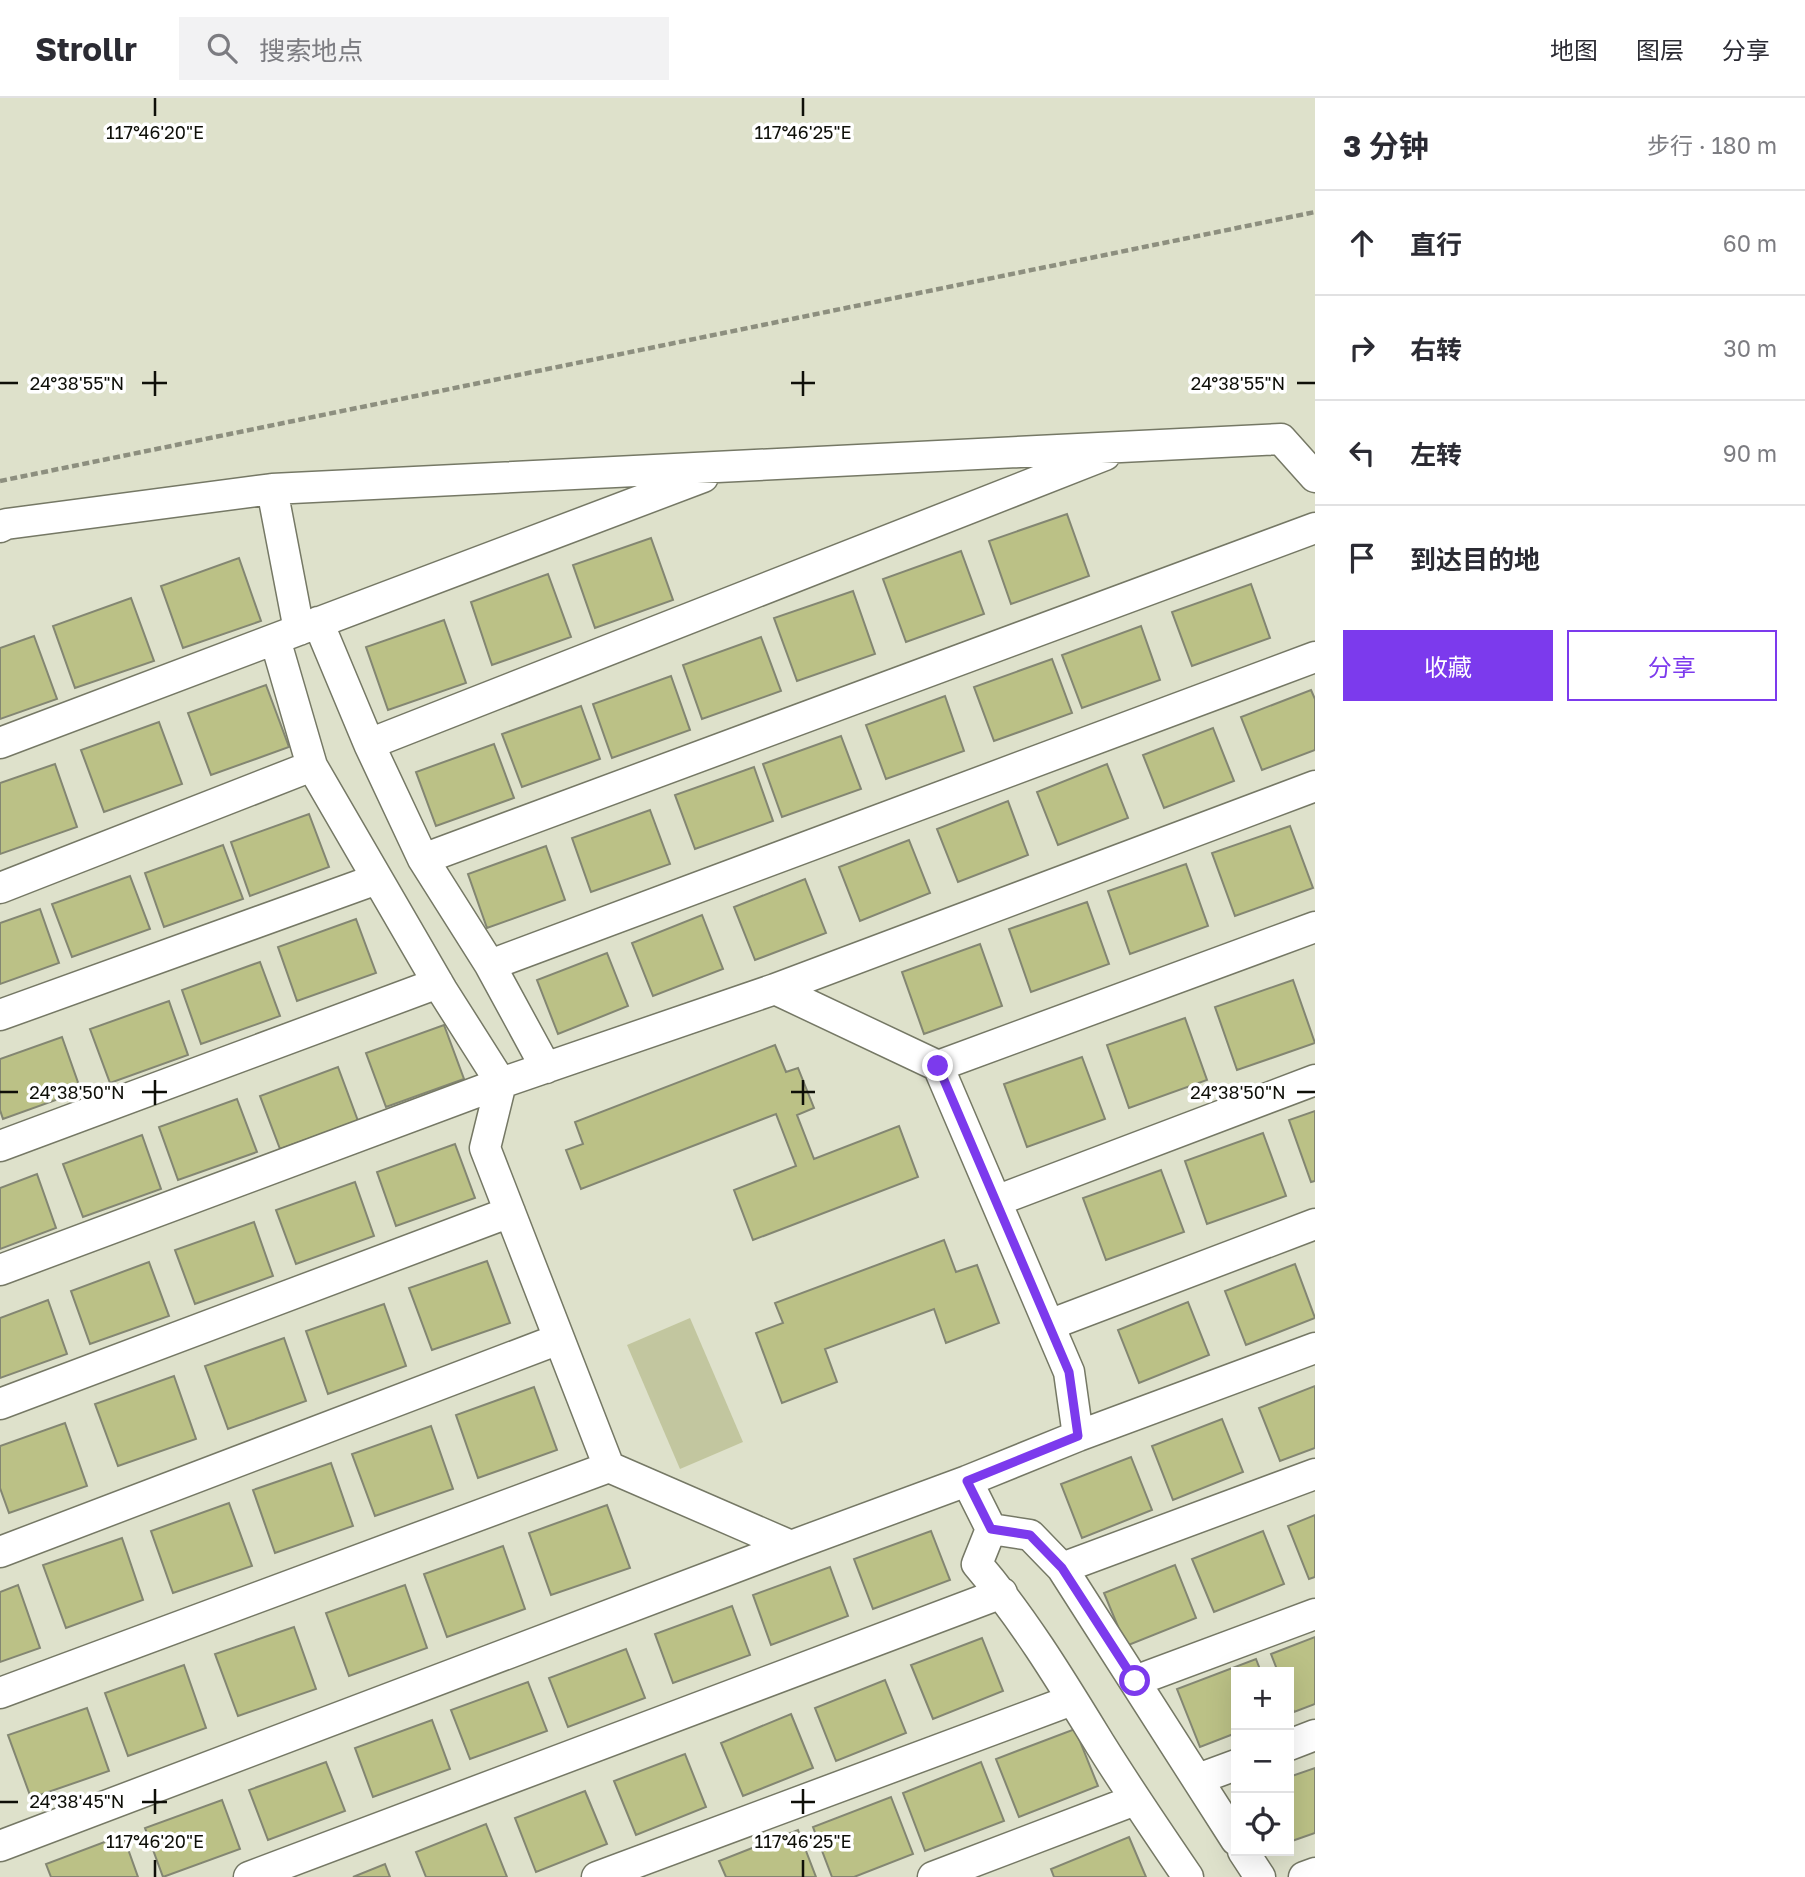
<!DOCTYPE html>
<html lang="zh">
<head>
<meta charset="utf-8">
<style>
  body { margin:0; font-family:"Golos Text","Noto Sans SC",sans-serif; background:#f2f2f3; color:#2b2b33 }
  .controls { position:absolute; right:21px; bottom:21px; display:grid; overflow:hidden; border-radius:0px; box-shadow:0 7px 28px #0002 }
  .controls button { width:63px; height:63px; display:grid; place-items:center; padding:0; border:0; border-bottom:2px solid #e1e1e2; background:#fff; color:#2b2b33; font:35px sans-serif }
  .stop { position:absolute; width:21px; height:21px; margin:-16px; border:5px solid #7c3aed; border-radius:50%; background:#fff }
  .stop.end { background:#7c3aed; border-color:#fff; box-shadow:0 2px 7px #0008 }
  .list { margin:0; padding:0; list-style:none }
  h2 { display:flex; justify-content:space-between; align-items:center; height:91px; margin:0; padding:0 28px; font-size:30px }
  h2 small { font-size:23px; font-weight:400; color:#7c7c81 }
  .list li { display:grid; grid-template-columns:46px 1fr auto; gap:21px; align-items:center; box-sizing:border-box; height:105px; padding:0 28px; border-top:2px solid #e1e1e2 }
  .list b { display:block; font-size:26px; white-space:nowrap }
  .list em { font-size:23px; font-style:normal; color:#7c7c81 }
  .actions { display:flex; gap:14px; padding:21px 28px }
  .actions a { flex:1; padding:16px 0; border:2px solid #7c3aed; border-radius:0px; text-align:center; font-size:24px; color:#7c3aed }
  .actions .main { background:#7c3aed; color:#fff }
  .icon { flex:none; width:38px; height:38px; fill:none; stroke:currentColor; stroke-width:2; stroke-linecap:round; stroke-linejoin:round }
  .map { position:relative; flex:none; width:1315px; height:1779px; overflow:hidden }
  header { display:flex; align-items:center; gap:42px; box-sizing:border-box; height:98px; padding:0 35px; background:#fff; border-bottom:2px solid #e1e1e2 }
  header strong { font-size:33px }
  nav { display:flex; gap:38px; margin-inline-start:auto; font-size:24px }
  .search { width:490px; height:63px; background:#f2f2f3; display:flex; align-items:center; gap:18px; box-sizing:border-box; padding:0 24px; border-radius:0px; color:#7c7c81; font-size:26px }
  main { display:flex }
  aside { flex:1; background:#fff }
  .map>svg:first-child { display:block }
</style>
</head>
<body>
<header>
<strong>Strollr</strong>
<div class="search"><svg class="icon" aria-label="search" viewBox="0 0 24 24"><circle cx="10" cy="10" r="6"/><path d="M15 15l6 6"/></svg>搜索地点</div>
<nav><a>地图</a><a>图层</a><a>分享</a></nav>
</header>
<main>
<div class="map">
<svg width="1315" height="1779" viewBox="0 0 1315 1779">
  <rect width="100%" height="100%" fill="#dee1cb"/>
  <path fill="#c2c69f" d="M690,1220L743,1344L680,1371L627,1247Z"/>
  <path fill="#bbc186" stroke="#838672" stroke-width="2" d="M1067,416L1089,478L1011,506L989,443Z
    M651,440L673,502L595,530L573,467Z
    M961,453L984,516L906,544L883,481Z
    M239,460L261,523L183,550L161,488Z
    M548,476L571,539L492,567L471,504Z
    M1251,486L1270,540L1192,568L1172,514Z
    M853,493L875,556L797,583L774,520Z
    M131,500L154,563L75,590L53,528Z
    M444,522L466,585L388,612L366,549Z
    M1141,528L1160,582L1082,610L1062,557Z
    M34,538L57,601L0,621V550Z
    M761,539L781,593L702,621L683,567Z
    M1052,561L1072,615L994,643L974,589Z
    M671,578L690,632L612,660L593,606Z
    M266,587L289,649L211,677L188,615Z
    M1311,592L1315,601V652L1262,672L1241,619Z
    M945,598L964,653L886,681L866,627Z
    M581,608L600,661L522,689L502,636Z
    M159,624L182,686L104,714L81,652Z
    M1213,630L1234,683L1164,710L1143,657Z
    M841,638L861,691L782,719L763,666Z
    M494,646L514,700L436,728L416,674Z
    M55,666L77,729L0,756V685Z
    M1107,666L1128,720L1058,747L1037,694Z
    M754,669L773,723L695,751L675,697Z
    M1008,703L1028,757L958,784L937,731Z
    M650,712L670,766L591,794L572,740Z
    M309,716L329,769L250,798L231,744Z
    M1290,728L1313,790L1235,818L1212,755Z
    M909,742L930,795L860,823L839,769Z
    M223,747L243,801L164,829L145,775Z
    M546,748L565,802L487,830L468,776Z
    M1186,766L1208,828L1130,856L1108,793Z
    M130,778L150,831L72,859L52,806Z
    M805,781L826,835L755,862L734,809Z
    M1087,804L1109,866L1031,894L1009,831Z
    M40,811L59,865L0,886V825Z
    M702,817L723,871L653,898L632,845Z
    M356,821L376,875L297,903L278,849Z
    M980,846L1002,908L924,936L902,874Z
    M607,855L628,908L558,936L537,882Z
    M260,864L280,918L201,946L182,892Z
    M1293,882L1315,945L1237,972L1215,909Z
    M169,903L188,957L110,985L90,931Z
    M1185,920L1207,982L1129,1010L1107,947Z
    M444,927L464,981L386,1009L366,955Z
    M62,939L81,993L3,1021L0,1012V961Z
    M775,947L786,974L798,970L814,1010L797,1017L814,1061L899,1028L918,1079L753,1142L734,1092L796,1068L776,1016L581,1091L566,1052L583,1046L575,1024Z
    M1082,959L1105,1021L1027,1049L1004,986Z
    M338,969L358,1023L280,1051L260,998Z
    M237,1001L257,1054L178,1082L159,1029Z
    M1315,1013V1083L1311,1084L1289,1022Z
    M1263,1035L1286,1098L1207,1126L1185,1063Z
    M142,1037L161,1091L83,1119L63,1066Z
    M455,1046L475,1100L396,1128L377,1074Z
    M1161,1072L1184,1134L1106,1162L1083,1100Z
    M37,1076L56,1130L0,1151V1090Z
    M355,1084L374,1138L296,1166L276,1112Z
    M254,1124L273,1178L195,1206L175,1152Z
    M944,1142L956,1174L977,1167L999,1225L946,1245L934,1211L825,1251L837,1284L782,1305L756,1235L783,1225L775,1205Z
    M487,1163L510,1225L432,1252L409,1190Z
    M149,1164L169,1218L90,1246L71,1193Z
    M1295,1166L1315,1220L1246,1247L1225,1193Z
    M48,1202L67,1256L0,1280V1220Z
    M1188,1204L1209,1257L1139,1285L1118,1232Z
    M384,1206L406,1268L328,1296L306,1233Z
    M284,1240L306,1303L228,1331L205,1268Z
    M174,1278L196,1341L118,1368L95,1306Z
    M1315,1288V1350L1280,1363L1259,1310Z
    M534,1289L557,1352L478,1380L456,1317Z
    M1222,1321L1243,1374L1173,1402L1152,1348Z
    M65,1325L87,1388L9,1415L0,1390V1348Z
    M431,1328L453,1391L375,1418L352,1356Z
    M1131,1359L1152,1412L1082,1440L1061,1386Z
    M331,1365L353,1428L275,1455L253,1392Z
    M229,1405L252,1468L173,1495L151,1433Z
    M607,1407L630,1470L551,1497L529,1435Z
    M1315,1417V1479L1309,1481L1288,1428Z
    M931,1433L950,1482L873,1511L854,1461Z
    M1263,1433L1284,1486L1214,1514L1192,1461Z
    M122,1440L143,1502L66,1530L43,1467Z
    M503,1448L525,1511L447,1539L424,1476Z
    M1175,1467L1196,1520L1126,1548L1104,1495Z
    M830,1469L848,1518L771,1547L753,1497Z
    M18,1487L40,1550L0,1564V1494Z
    M405,1487L427,1550L349,1578L326,1515Z
    M732,1508L750,1557L673,1585L655,1536Z
    M294,1529L316,1591L238,1618L215,1556Z
    M1315,1539V1606L1294,1614L1289,1601V1574H1278L1271,1556Z
    M982,1540L1003,1593L933,1621L911,1567Z
    M626,1551L645,1600L568,1629L549,1580Z
    M1256,1561L1261,1574H1236V1635L1200,1649L1177,1591Z
    M184,1567L206,1630L128,1658L105,1595Z
    M885,1582L906,1635L836,1663L815,1610Z
    M528,1584L547,1633L470,1661L451,1612Z
    M87,1610L109,1673L31,1700L8,1637Z
    M791,1616L813,1670L743,1698L721,1645Z
    M432,1622L450,1671L373,1699L355,1650Z
    M1075,1631L1098,1688L1019,1719L996,1661Z
    M685,1656L706,1709L636,1737L614,1683Z
    M326,1664L345,1713L268,1742L249,1692Z
    M981,1664L1004,1723L925,1753L903,1695Z
    M1315,1670V1735L1289,1744V1679Z
    M585,1693L607,1746L536,1774L515,1720Z
    M891,1699L913,1756L854,1779H832L813,1729Z
    M222,1702L240,1751L163,1779L145,1730Z
    M486,1726L507,1779H426L416,1754Z
    M798,1732L816,1779H726L719,1763Z
    M123,1737L138,1779H51L46,1766Z
    M1129,1739L1146,1779H1054L1051,1771Z
    M385,1766L390,1779H353Z"/>
  <g fill="none" stroke-linecap="round" stroke-linejoin="round">
    <defs>
      <path id="minor" d="M272,391L299,532
        M0,429L6,426L272,391L1281,341L1315,379
        M318,524L369,646L423,761L490,867L546,970
        M0,645L703,379
        M369,646L1105,357
        M423,761L1315,430
        M0,790L312,668
        M490,867L1315,559
        M775,891L1315,688
        M0,917L377,781
        M938,968L1315,829
        M0,1048L438,885
        M996,1103L1315,982
        M0,1172L501,985L442,892L312,668L275,541
        M1049,1227L1315,1126
        M0,1306L510,1114
        M1078,1338L1315,1250
        M967,1383L991,1431
        M0,1454L559,1241
        M1062,1470L1315,1376
        M1135,1583L1315,1516
        M0,1595L609,1369L791,1448L967,1383L1078,1338L1069,1274L938,968L775,891L501,985L485,1050L609,1369
        M1289,1647L1315,1637
        M1198,1681L1236,1667
        M0,1748L791,1448
        M1243,1753L1260,1779
        M249,1779L1002,1495
        M597,1779L1072,1602
        M933,1779L1135,1702
        M1188,1779C1158,1735 1128,1691 1100,1646C1062,1584 1024,1521 977,1466L991,1431L1030,1437L1062,1470L1236,1742
        M1304,1779L1315,1775"/>
    </defs>
    <use href="#minor" stroke="#757865" stroke-width="33"/>
    <path stroke="#8d8f7f" stroke-width="4.5" stroke-dasharray="7 3.5" stroke-linecap="butt" d="M0,383L1315,114"/>
    <use href="#minor" stroke="#fff" stroke-width="30"/>
  </g>
  <g fill="none" stroke-linecap="round" stroke-linejoin="round">
    <path stroke="#7c3aed" stroke-width="9" d="M938,968L1069,1274L1078,1338L967,1383L991,1431L1030,1437L1062,1470L1135,1583"/>
  </g>
  <path fill="none" stroke="#0e0f08" stroke-width="2.5" d="M155,0V18M803,0V18M155,273V298M803,273V298M0,285H18M142,285H167M791,285H815M1297,285H1315M155,982V1007M803,982V1007M0,994H18M142,994H167M791,994H815M1297,994H1315M155,1691V1716M803,1691V1716M0,1704H18M142,1704H167M791,1704H815M155,1762V1779M803,1762V1779"/>
  <g font-size="18" text-anchor="middle" fill="#0e0f08" stroke="#fff" stroke-width="7" stroke-linejoin="round" paint-order="stroke">
    <text x="155" y="41">117°46'20"E</text>
    <text x="803" y="41">117°46'25"E</text>
    <text x="77" y="292">24°38'55"N</text>
    <text x="1238" y="292">24°38'55"N</text>
    <text x="77" y="1001">24°38'50"N</text>
    <text x="1238" y="1001">24°38'50"N</text>
    <text x="77" y="1710">24°38'45"N</text>
    <text x="155" y="1750">117°46'20"E</text>
    <text x="803" y="1750">117°46'25"E</text>
  </g>
</svg>
<div class="controls">
<button>+</button>
<button>−</button>
<button><svg class="icon" aria-label="locate" viewBox="0 0 24 24"><circle cx="12" cy="12" r="6"/><path d="M12 2v4M12 18v4M2 12h4M18 12h4"/></svg></button>
</div>
<div class="stop" style="left:1135px;top:1583px"></div>
<div class="stop end" style="left:938px;top:968px"></div>
</div>
<aside>
<h2>3 分钟<small>步行 · 180 m</small></h2>
<ul class="list">
<li><svg class="icon" aria-label="ahead" viewBox="0 0 24 24"><path d="M12 20V5M6 11l6-6 6 6"/></svg><div><b>直行</b></div><em>60 m</em></li>
<li><svg class="icon" aria-label="right" viewBox="0 0 24 24"><path d="M7 20v-9h11M14 6l5 5-5 5"/></svg><div><b>右转</b></div><em>30 m</em></li>
<li><svg class="icon" aria-label="left" viewBox="0 0 24 24"><path d="M17 20v-9H6M10 6l-5 5 5 5"/></svg><div><b>左转</b></div><em>90 m</em></li>
<li><svg class="icon" aria-label="arrive" viewBox="0 0 24 24"><path d="M6 21V4h12l-3 4 3 4H6"/></svg><div><b>到达目的地</b></div></li>
</ul>
<div class="actions"><a class="main">收藏</a><a>分享</a></div>
</aside>
</main>
</body>
</html>
